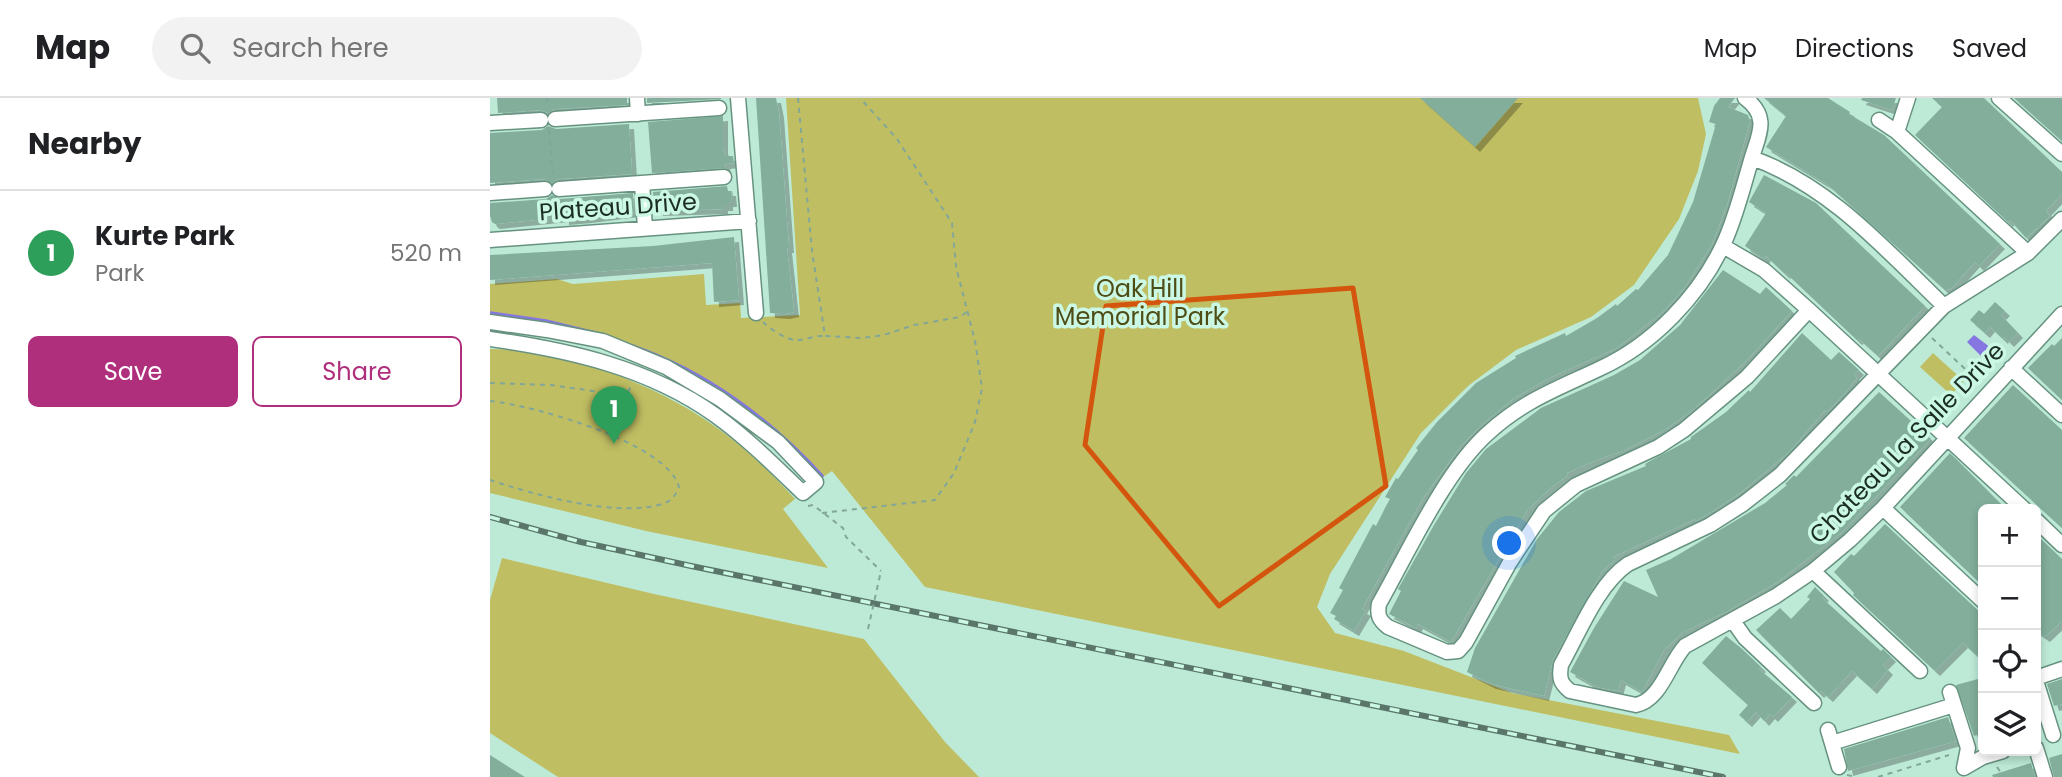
<!DOCTYPE html>
<html lang="en">
<head>
<meta charset="utf-8">
<style>
  body { margin:0; font-family:Poppins,sans-serif; background:#f2f2f2; color:#202124 }
  .controls { position:absolute; right:21px; bottom:21px; display:grid; overflow:hidden; border-radius:10px; box-shadow:0 4px 10px #0003 }
  .controls button { width:63px; height:63px; display:grid; place-items:center; padding:0; border:0; border-bottom:2px solid #e0e0e0; background:#fff; color:#202124; font:35px sans-serif }
  .you { position:absolute; left:1020px; top:446px; width:24px; height:24px; margin:-18px; border:5px solid #fff; border-radius:50%; background:#1a73e8; box-shadow:0 0 0 10px #1a73e833 }
  .badge { display:grid; place-items:center; width:46px; height:46px; border-radius:50%; background:#af2f7d; color:#fff; font-size:23px; font-weight:700 }
  .pin { position:absolute; translate:-50% -58px; filter:drop-shadow(0 2px 4px #0008) }
  .pin::after { content:''; position:absolute; top:37px; width:24px; height:21px; background:inherit; clip-path:polygon(0 0,100% 0,50% 100%) }
  .list { margin:0; padding:0; list-style:none }
  h2 { display:flex; justify-content:space-between; align-items:center; height:91px; margin:0; padding:0 28px; font-size:30px }
  h2 small { font-size:23px; font-weight:400; color:#757577 }
  .list li { display:grid; grid-template-columns:46px 1fr auto; gap:21px; align-items:center; box-sizing:border-box; height:126px; padding:0 28px; border-top:2px solid #e0e0e0 }
  .list b { display:block; font-size:26px; white-space:nowrap }
  .list p { margin:0; font-size:23px; white-space:nowrap; color:#757577 }
  .list em { font-size:23px; font-style:normal; color:#757577 }
  .actions { display:flex; gap:14px; padding:21px 28px }
  .actions a { flex:1; padding:16px 0; border:2px solid #af2f7d; border-radius:10px; text-align:center; font-size:24px; color:#af2f7d }
  .actions .main { background:#af2f7d; color:#fff }
  .icon { flex:none; width:38px; height:38px; fill:none; stroke:currentColor; stroke-width:2; stroke-linecap:round; stroke-linejoin:round }
  .map { position:relative; flex:none; width:1572px; height:679px; overflow:hidden }
  header { display:flex; align-items:center; gap:42px; box-sizing:border-box; height:98px; padding:0 35px; background:#fff; border-bottom:2px solid #e0e0e0 }
  header strong { font-size:33px }
  nav { display:flex; gap:38px; margin-inline-start:auto; font-size:24px }
  .search { width:490px; height:63px; background:#f2f2f2; display:flex; align-items:center; gap:18px; box-sizing:border-box; padding:0 24px; border-radius:38px; color:#757577; font-size:26px }
  main { display:flex }
  aside { flex:1; background:#fff }
  .map>svg:first-child { display:block }
</style>
</head>
<body>
<header>
<strong>Map</strong>
<div class="search"><svg class="icon" aria-label="search" viewBox="0 0 24 24"><circle cx="10" cy="10" r="6"/><path d="M15 15l6 6"/></svg>Search here</div>
<nav><a>Map</a><a>Directions</a><a>Saved</a></nav>
</header>
<main>
<aside>
<h2>Nearby<small></small></h2>
<ul class="list">
<li><span class="badge" style="background:#2e9e5b">1</span><div><b>Kurte Park</b><p>Park</p></div><em>520 m</em></li>
</ul>
<div class="actions"><a class="main">Save</a><a>Share</a></div>
</aside>
<div class="map">
<svg width="1572" height="679" viewBox="0 0 1572 679">
  <defs>
    <filter id="shadow"><feDropShadow dx="5" dy="5" stdDeviation="0" flood-color="#0004"/></filter>
  </defs>
  <rect width="100%" height="100%" fill="#bdead7"/>
  <path fill="#c0be62" d="M296,0H1208L1216,36L1208,73L1189,121L1144,187L1101,219L1026,252L978,288L931,335L840,476L827,509L845,535L914,553L1022,595L1239,637L1250,656L435,489L342,373L330,381L290,340L149,253L0,219V186L67,181L83,186L214,176L216,207L250,205L251,220L310,217Z
    M0,251C79,252 172,288 234,335C260,354 283,377 305,401L293,411L338,470L156,433L0,395Z
    M1443,255L1474,283L1461,297L1430,269Z
    M12,460L164,496L374,541L455,644L489,679H68L0,635V502Z"/>
  <path fill="#8576e1" d="M1484,237L1505,253L1496,263L1477,244Z"/>
  <g fill="none" stroke-linecap="round" stroke-linejoin="round">
    <path stroke="#8576e1" stroke-width="3.5" d="M0,215L56,223L105,235
      M142,248C215,273 280,321 332,378"/>
  </g>
  <path fill="#83ae9c" filter="url(#shadow)" d="M7,0H137V7L64,11L58,15L50,12L8,15Z
    M157,0H231V1L157,5Z
    M266,0H286L289,15L299,150H297L304,214L295,216L280,215Z
    M930,0H1028L985,49Z
    M1230,0H1245L1238,9L1258,17L1260,23L1237,107L1222,146L1195,189L1175,212L1127,250L1059,280L1024,300L989,329L970,349L933,400L872,511L876,513L864,533L844,521L846,518L840,515L853,492L849,490L883,426L886,428L896,408L900,401L895,399L906,380L908,381L923,359L928,352L926,350L947,324L986,285L1026,260L1025,258L1075,235L1076,238L1107,220L1126,206L1127,208L1146,191L1148,192L1178,157L1203,104L1226,26L1219,24L1224,8Z
    M1274,0H1338L1360,14L1359,16L1394,37L1510,146L1489,168L1485,164L1461,191L1455,192L1338,87L1276,49L1296,18Z
    M1372,0H1406L1402,12L1371,2Z
    M1442,0H1494L1572,74V96L1556,113L1560,118L1536,140L1520,122L1518,124L1425,37L1452,9Z
    M1524,0H1572V43L1533,8Z
    M233,18V51L235,58H243L244,65L235,66L236,70L162,75L158,24Z
    M139,26L142,76L68,81L62,85L54,81L0,85V35L52,32L58,28L66,31Z
    M1274,77L1326,105L1435,208L1388,258L1369,241L1367,242L1296,175L1295,176L1276,158L1274,161L1255,148L1276,115L1259,104Z
    M237,88L238,93H241L242,104H238V108H233V111L168,113V111H165L163,94Z
    M143,95L144,114L97,120L74,122V119L5,126L2,124L0,118V105L56,101L62,97L70,101Z
    M244,139L249,202L224,204L222,165L0,182V157L163,148Z
    M1233,172L1270,196L1276,189L1302,213L1256,263L1204,311L1176,331L1133,353L1106,362L1077,375L1078,377L1062,389L1038,411L961,544L928,526L926,530L899,516L911,493L908,491L944,427L976,375L996,351L1051,310L1124,277L1150,262L1190,227Z
    M1505,204L1515,213L1511,217L1528,235L1519,244L1514,239L1513,241L1500,229L1495,235L1480,222L1489,212L1494,216Z
    M1312,235L1341,262L1349,254L1369,272L1364,277L1367,280L1354,296L1337,314L1335,312L1300,353L1254,392L1226,411L1206,423L1205,421L1123,459L1125,462L1112,473L1063,562L1054,598L1001,586L977,574L985,550L1047,441L1069,414L1096,393L1156,368L1155,366L1160,363L1201,341V339L1236,314L1259,292L1260,294Z
    M1572,240V302L1538,270L1562,246L1564,248Z
    M1523,287L1572,332V430L1474,340Z
    M1389,294L1441,341L1352,434L1289,483L1236,514L1193,534L1174,552L1152,594L1131,582L1128,593L1107,589L1080,574L1104,530L1134,483L1168,499L1156,472L1181,461L1275,405L1297,387L1295,386L1304,377L1306,379Z
    M1460,355L1516,411H1493V488L1410,409Z
    M1395,426L1493,517V551L1487,558L1473,545L1445,573L1363,497L1364,495L1344,474L1361,456L1364,458Z
    M1550,440L1572,461V523L1555,539L1546,533V444Z
    M1325,489L1334,498L1332,500L1391,553L1393,551L1401,559L1393,567L1398,572L1382,591L1362,573L1338,599L1331,593L1329,595L1266,532L1290,510L1301,521L1320,501L1317,499Z
    M1236,538L1251,550L1271,569L1269,571L1302,599L1283,619L1280,616L1274,623L1266,614L1257,624L1249,617L1258,607L1212,565Z
    M1488,581L1493,599V635L1484,638L1466,587Z
    M1572,581V606L1564,608L1557,586Z
    M1458,619L1466,643L1358,673L1354,651Z
    M1572,656V679H1564L1559,660Z
    M0,657L22,671L35,679H0Z
    M1541,665L1545,679H1503L1502,677Z"/>
  <g fill="none" stroke-linecap="round" stroke-linejoin="round">
    <defs>
      <path id="minor" d="M147,0L148,16
        M248,0L266,215
        M1255,0C1282,20 1267,39 1260,66C1252,93 1245,122 1233,147C1209,198 1163,246 1111,270C1067,291 1034,302 997,336C954,375 918,455 889,506C887,517 889,522 898,529L957,554L968,553L976,544L1020,464L1054,413L1086,387L1168,349L1194,332L1257,279L1319,212
        M1509,0L1572,56
        M65,21L229,10
        M1389,22L1407,34L1538,155
        M0,25L51,22
        M1407,34L1418,0
        M1262,60C1339,87 1396,152 1454,208
        M152,85L155,130
        M69,91L234,79
        M0,95L55,91
        M1572,121L1538,155L1454,208L1290,377L1253,406L1220,427L1138,466C1108,486 1089,535 1071,567C1069,580 1070,585 1080,593L1146,607C1171,602 1179,565 1195,548L1286,498L1323,473L1360,442L1393,410L1572,216
        M0,142L259,123
        M1233,148L1274,172L1319,212L1534,411
        M0,224L57,232L113,243L176,269L230,301L288,344L326,384L313,395C285,368 257,340 225,317C159,270 79,252 0,241
        M1521,270L1572,317
        M1393,410L1493,503
        M1546,422L1572,447
        M1323,473L1430,573
        M1243,523L1255,540L1324,605
        M1546,580L1572,571
        M1546,583L1563,637
        M1460,594L1478,650L1474,670
        M1338,632L1349,669
        M1342,645L1464,607
        M1546,650L1555,679
        M1474,670L1493,659L1513,653"/>
    </defs>
    <use href="#minor" stroke="#679280" stroke-width="17"/>
    <path stroke="#82a697" stroke-width="2" stroke-dasharray="5 5" stroke-linecap="butt" d="M57,0L58,9
      M308,0L322,153L335,238L372,240L394,237L424,227L470,219L478,213
      M59,32L63,79
      M64,102L66,125
      M273,224C280,231 295,241 305,242C314,243 325,237 335,238
      M1442,240L1489,284
      M0,285L61,287L131,297L137,296L141,288
      M0,303C42,307 178,345 189,389C186,396 183,402 175,405C130,421 45,397 0,382
      M318,408L323,407L353,430L356,439L391,473
      M332,415L445,402L464,375L485,324L492,290L485,243L466,169L462,125L407,41L370,0
      M1507,669L1514,679
      M1357,677L1367,679
      M1388,679L1459,657"/>
    <use href="#minor" stroke="#fff" stroke-width="14"/>
    <defs>
      <path id="rail" d="M0,419L91,444L201,468L1233,679"/>
    </defs>
    <use href="#rail" stroke="#5a766a" stroke-width="6"/>
    <use href="#rail" stroke="#caf8e4" stroke-width="3.5" stroke-dasharray="10" stroke-linecap="butt"/>
    <path stroke="#82a697" stroke-width="2" stroke-dasharray="5 5" stroke-linecap="butt" d="M378,531L391,473"/>
  </g>
  <path fill="none" stroke="#d4550e" stroke-width="5" stroke-linejoin="round" d="M863,190L896,388L729,508L595,347L616,208Z"/>
  <g text-anchor="middle" stroke-width="7" stroke-linejoin="round" paint-order="stroke">
    <g font-size="24" fill="#1b2d25" stroke="#caf8e4">
      <text transform="translate(128 109) rotate(-4)" y="8">Plateau Drive</text>
      <text transform="translate(1417 345) rotate(-46)" y="8">Chateau La Salle Drive</text>
    </g>
    <g font-size="24" fill="#4f4d16" stroke="#caf8e4">
      <text x="650" y="199">Oak Hill<tspan x="650" dy="28">Memorial Park</tspan></text>
    </g>
  </g>
</svg>
<div class="controls">
<button>+</button>
<button>−</button>
<button><svg class="icon" aria-label="locate" viewBox="0 0 24 24"><circle cx="12" cy="12" r="6"/><path d="M12 2v4M12 18v4M2 12h4M18 12h4"/></svg></button>
<button><svg class="icon" aria-label="layers" viewBox="0 0 24 24"><path d="M12 4l9 5-9 5-9-5zM3 14l9 5 9-5"/></svg></button>
</div>
<div class="you"></div>
<div class="pin badge" style="left:124px;top:346px;background:#2e9e5b">1</div>
</div>
</main>
</body>
</html>
